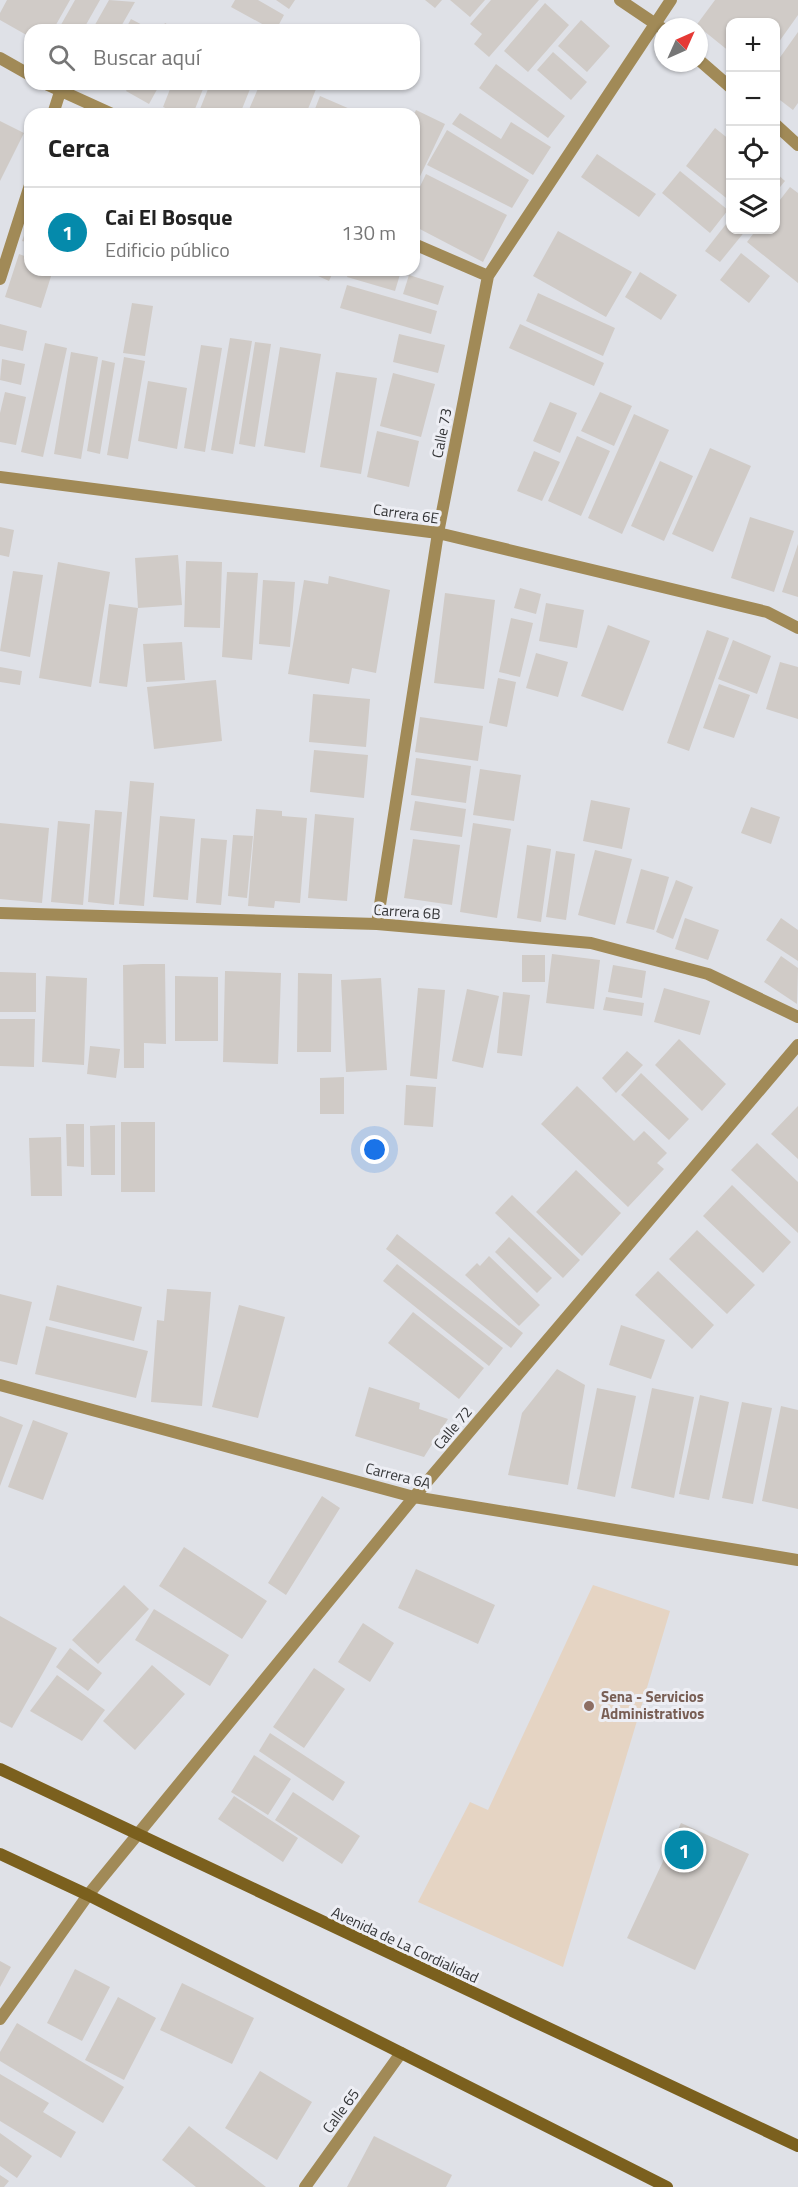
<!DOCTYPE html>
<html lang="es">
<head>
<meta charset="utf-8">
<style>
  body { margin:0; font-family:"Titillium Web",sans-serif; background:#f2f2f2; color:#222 }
  .controls { position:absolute; right:18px; top:18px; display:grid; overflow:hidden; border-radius:12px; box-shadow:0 2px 4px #0004 }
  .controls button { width:54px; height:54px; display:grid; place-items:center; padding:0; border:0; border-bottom:2px solid #e0e0e0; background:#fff; color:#222; font:30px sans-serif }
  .compass { position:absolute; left:654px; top:18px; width:54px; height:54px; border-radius:50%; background:#fff; box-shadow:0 2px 4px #0004; rotate:45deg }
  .you { position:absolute; left:375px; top:1150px; width:21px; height:21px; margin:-15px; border:4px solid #fff; border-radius:50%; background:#1a73e8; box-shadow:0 0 0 9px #1a73e833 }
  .badge { display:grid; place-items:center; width:39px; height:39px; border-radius:50%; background:#058aab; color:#fff; font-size:20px; font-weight:700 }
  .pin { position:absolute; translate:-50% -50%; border:3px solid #fff; box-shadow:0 2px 6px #0006 }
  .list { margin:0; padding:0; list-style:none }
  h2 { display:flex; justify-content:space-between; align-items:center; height:78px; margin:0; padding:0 24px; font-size:26px }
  h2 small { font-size:20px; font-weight:400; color:#767676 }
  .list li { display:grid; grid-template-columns:39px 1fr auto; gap:18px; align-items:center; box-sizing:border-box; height:90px; padding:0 24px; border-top:2px solid #e0e0e0 }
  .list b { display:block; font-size:22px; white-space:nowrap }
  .list p { margin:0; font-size:20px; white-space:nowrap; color:#767676 }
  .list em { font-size:20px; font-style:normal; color:#767676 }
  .icon { flex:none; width:33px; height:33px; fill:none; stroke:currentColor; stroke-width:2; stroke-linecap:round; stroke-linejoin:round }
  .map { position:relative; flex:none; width:798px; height:2187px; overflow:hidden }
  .search { position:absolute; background:#fff; box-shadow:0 2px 4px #0004; left:24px; top:24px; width:396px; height:66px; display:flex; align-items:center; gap:15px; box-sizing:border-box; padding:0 21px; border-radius:18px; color:#767676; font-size:22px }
  .panel { position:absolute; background:#fff; box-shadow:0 2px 4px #0004; left:24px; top:108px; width:396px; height:168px; border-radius:18px }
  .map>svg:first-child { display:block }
</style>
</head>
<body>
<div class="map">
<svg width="798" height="2187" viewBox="0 0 798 2187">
  <rect width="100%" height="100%" fill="#dfe1e7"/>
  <path fill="#e5d4c3" d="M593,1585L670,1611L563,1967L418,1902L470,1802L488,1810Z"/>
  <path fill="#d0cbc7" d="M7,0H70L53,30H30V37L0,20V13Z
    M75,0H100L83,30H58Z
    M109,0L135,2L119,30H92Z
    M235,0H258L284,15L276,30H273L231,7Z
    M276,0H295L289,9Z
    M425,0H442L435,8Z
    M450,0H485L470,17Z
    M491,0H539L489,57L474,44L482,34L470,24Z
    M715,0H798V15L776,46V22H730V52L699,27H695Z
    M545,3L569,25L528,72L504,51Z
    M131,19L152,30H125Z
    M581,20L610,46L587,72L558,46Z
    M165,23L177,30H161Z
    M798,32V103L793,110L776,97V63Z
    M553,52L587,82L571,100L537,70Z
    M496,64L565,116L548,138L479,88Z
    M130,84H160L149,104L126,91Z
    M172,84H205L193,114H179L163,107Z
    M210,84H252L240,114H198Z
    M260,84H318L306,114H247Z
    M320,96L350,109L348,114H313Z
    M416,110L445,124L414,189V114Z
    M460,113L501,139L511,122L551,147L533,175L452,124Z
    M0,121L24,133L0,181Z
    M715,128L730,140V201L686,166Z
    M447,130L529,180L512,208L427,165Z
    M597,154L656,194L639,217L581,177Z
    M680,171L728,210L710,233L662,193Z
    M776,173L785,181L776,192Z
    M426,174L507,215L483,262L414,226V199Z
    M790,187L798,193V283L747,242L756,230H776V205Z
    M30,219V243L22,241Z
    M730,219V230H746L720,262L705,251Z
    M558,231L632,272L606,317L533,276Z
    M741,253L770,276L749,303L720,280Z
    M19,254L30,258V270H53L41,308L5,297Z
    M305,270H334L329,281Z
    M349,270H398L401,271L395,291L347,277Z
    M640,272L677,295L661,320L625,297Z
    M409,275L444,286L438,305L403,294Z
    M347,285L437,311L431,334L340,308Z
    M538,293L615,328L603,356L526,321Z
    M132,303L153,306L145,356L123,353Z
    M0,324L27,331L23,351L0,346Z
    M520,324L604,363L594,386L509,348Z
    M399,334L445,345L438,373L393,362Z
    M230,338L252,341L233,454L211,450Z
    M255,342L271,344L255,447L239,444Z
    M45,343L67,348L43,457L21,452Z
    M201,345L222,348L205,452L184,448Z
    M280,347L321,354L305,453L264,446Z
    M71,352L98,357L81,459L54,454Z
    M124,357L145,361L128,459L107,455Z
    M2,359L25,364L21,385L0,380Z
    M102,360L115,363L100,454L87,451Z
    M336,372L377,378L361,474L320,467Z
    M393,373L435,384L421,437L380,426Z
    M148,381L187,388L177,449L138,441Z
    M5,392L26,397L16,445L0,442V413Z
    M600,392L632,406L614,446L581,431Z
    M550,402L577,413L560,453L533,441Z
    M634,414L669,430L622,534L588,518Z
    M377,431L419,441L409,487L367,477Z
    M577,436L610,451L581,516L548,501Z
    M710,448L751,466L713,552L672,534Z
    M534,451L560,462L542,501L517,491Z
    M660,461L693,476L664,541L631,526Z
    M750,517L794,531L774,592L731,578Z
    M0,527L14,530L9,557L0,555Z
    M798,544V597L782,592Z
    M178,555L182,605L138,608L135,558Z
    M186,561L222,562L220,628L184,627Z
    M58,562L110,572L91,687L39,678Z
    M13,571L43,575L30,657L0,651Z
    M227,572L258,573L252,660L222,657Z
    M329,576L390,590L376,673L352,668L349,684L288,674L304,580L328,584Z
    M263,580L295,582L290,647L259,644Z
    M520,588L541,594L536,614L514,608Z
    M445,593L495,600L484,689L434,683Z
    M546,603L584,610L577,648L539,641Z
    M109,604L138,608L127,687L99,683Z
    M511,618L533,623L520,677L499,672Z
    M608,625L650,641L623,711L581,696Z
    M707,630L729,638L689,751L667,743Z
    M733,640L771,656L757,694L718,679Z
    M182,642L185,680L146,682L143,644Z
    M536,653L568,662L558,697L526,688Z
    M780,662L798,667V719L766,709Z
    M0,667L22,671L20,685L0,682Z
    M498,678L516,682L507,727L489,723Z
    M216,680L222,741L154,749L147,687Z
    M719,684L750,695L734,738L703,728Z
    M313,694L370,699L366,747L309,742Z
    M420,717L483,726L478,761L415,752Z
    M314,750L368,755L364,798L310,792Z
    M416,758L471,766L466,803L411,795Z
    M480,769L521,775L514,821L473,815Z
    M130,781L154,783L144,906L119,904Z
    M591,800L630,808L622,849L583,841Z
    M415,801L466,809L462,837L410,830Z
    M751,807L780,817L771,844L741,833Z
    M256,809L282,811V816L307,818L300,903L275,901L274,908L248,906Z
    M95,810L122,812L114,905L88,902Z
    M315,814L354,818L347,901L308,898Z
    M160,816L195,819L188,900L153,897Z
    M58,821L90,824L83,905L51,902Z
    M0,823L49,828L42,903L0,899Z
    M473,823L511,829L497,918L460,912Z
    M233,835L253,836L247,898L228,896Z
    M201,838L227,840L221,905L196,903Z
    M413,839L460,845L452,905L404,898Z
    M527,845L551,849L541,922L517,918Z
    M595,850L632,859L615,925L578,915Z
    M556,851L575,854L566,920L546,917Z
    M641,869L669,877L654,930L626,923Z
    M676,880L693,887L673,939L656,932Z
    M685,918L719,930L708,960L675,949Z
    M781,918L798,930V961L766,940Z
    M552,954L600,960L594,1009L546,1003Z
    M522,955H545V982H522Z
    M781,956L798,968L797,1004L764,982Z
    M142,964H165L166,1044L144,1043V1068H124L123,965Z
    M613,965L646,971L642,998L608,992Z
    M225,971L281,973L278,1064L223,1062Z
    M0,972L36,973V1012H0Z
    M298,973L332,974L331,1052H297Z
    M46,976L87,978L84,1065L42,1062Z
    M175,976L218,977V1041H175Z
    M381,978L387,1070L346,1072L341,980Z
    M418,988L445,990L437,1079L410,1076Z
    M664,988L710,1001L700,1035L654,1022Z
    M467,989L499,996L483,1068L452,1061Z
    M503,992L530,995L522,1056L497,1053Z
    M606,997L644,1003L642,1016L603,1010Z
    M0,1019H35L34,1067L0,1066Z
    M679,1039L726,1084L702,1111L655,1065Z
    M90,1046L120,1049L116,1078L87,1074Z
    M627,1051L643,1065L616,1093L602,1078Z
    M641,1073L689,1119L669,1140L621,1095Z
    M344,1077V1114H320V1078Z
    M406,1085L436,1087L433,1127L404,1125Z
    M577,1086L634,1141L644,1131L667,1153L657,1163L664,1169L628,1207L541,1124Z
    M798,1106V1159L771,1134Z
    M121,1122H155V1192H121Z
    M66,1124H84V1167L67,1166Z
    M115,1125V1175H91L90,1126Z
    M61,1137L62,1196H31L29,1138Z
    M757,1143L798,1182V1233L731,1170Z
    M576,1170L621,1213L582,1256L536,1212Z
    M732,1185L791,1242L763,1273L703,1216Z
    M512,1195L580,1260L563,1278L495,1213Z
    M697,1230L755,1285L727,1314L669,1259Z
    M397,1234L523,1333L511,1348L386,1249Z
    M509,1237L552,1278L537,1293L495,1252Z
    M489,1256L540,1305L519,1326L465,1275L477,1263L480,1266Z
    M397,1264L503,1348L489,1366L383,1281Z
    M658,1271L714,1325L692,1349L635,1295Z
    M57,1285L142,1307L134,1341L49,1320Z
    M167,1289L211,1292L202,1406L151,1402L157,1320L164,1321Z
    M0,1294L32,1302L17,1365L0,1361Z
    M239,1305L285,1317L258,1418L212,1407Z
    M413,1312L484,1368L459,1399L388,1343Z
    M621,1325L665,1340L651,1379L609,1365Z
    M46,1326L148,1351L136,1398L35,1374Z
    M557,1369L585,1385L568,1485L508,1475L522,1413Z
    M369,1387L420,1403L419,1409L448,1419L424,1457L355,1436Z
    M597,1388L636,1396L615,1497L577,1489Z
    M652,1388L694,1397L674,1498L631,1488Z
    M700,1395L729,1402L709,1500L679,1494Z
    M742,1402L772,1408L753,1504L722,1498Z
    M781,1406L798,1410V1509L762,1501Z
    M0,1416L23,1425L0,1486Z
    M33,1420L68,1433L43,1500L8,1487Z
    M322,1496L340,1508L286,1595L268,1583Z
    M184,1547L267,1601L242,1639L159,1586Z
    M416,1569L495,1605L478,1644L398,1608Z
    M124,1585L149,1609L98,1664L72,1640Z
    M154,1609L229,1655L210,1686L135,1640Z
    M0,1616L57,1648L12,1728L0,1722Z
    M363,1623L394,1643L370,1682L338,1662Z
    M70,1648L102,1673L88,1691L56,1667Z
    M152,1665L185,1694L135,1750L103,1721Z
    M314,1668L345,1689L304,1748L273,1727Z
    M57,1675L105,1710L82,1741L30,1711Z
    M270,1733L345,1782L333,1801L259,1751Z
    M254,1755L291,1779L268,1815L231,1792Z
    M293,1792L360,1836L342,1864L275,1820Z
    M234,1796L298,1838L283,1862L218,1819Z
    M681,1823L749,1854L695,1970L627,1938Z
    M0,1961L11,1967L0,1987Z
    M75,1969L110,1987L82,2041L47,2023Z
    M182,1983L254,2018L232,2064L160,2030Z
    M118,1997L156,2018L124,2080L85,2060Z
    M17,2023L124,2087L103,2123L0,2061V2052Z
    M260,2071L312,2102L277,2160L225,2128Z
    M0,2074L49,2103L43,2112L76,2132L61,2158L0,2121Z
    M189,2126L266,2187H196L162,2160Z
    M0,2133L32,2156L17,2178L0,2166Z
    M374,2136L452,2175L446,2187H347Z
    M0,2175L9,2181L4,2187H0Z"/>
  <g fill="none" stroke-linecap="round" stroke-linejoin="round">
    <path stroke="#a18a57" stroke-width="12" d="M620,0L663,29
      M0,58L30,75
      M699,60L730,87
      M46,84L112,114
      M53,114L60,92
      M776,125L798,145
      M414,244L488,276
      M0,279L30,185
      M0,477L438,533L767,612L798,628
      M0,913L377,924L591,943L708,974L798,1017
      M377,924L438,533L488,276L671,0
      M0,1385L414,1497L798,1560
      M0,2019L88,1895L414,1497L798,1045
      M305,2187L401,2053"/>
    <path stroke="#7b601e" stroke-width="12" d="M0,1769L798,2146
      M0,1854L88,1895L667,2187"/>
  </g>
  <circle fill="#8d6e63" stroke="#edeef4" stroke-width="2" cx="589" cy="1706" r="6"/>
  <g text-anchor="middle" stroke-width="6" stroke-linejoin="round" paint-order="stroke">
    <g font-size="15" fill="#343537" stroke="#edeef4">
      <text transform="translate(442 433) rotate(-79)" y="5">Calle 73</text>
      <text transform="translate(406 514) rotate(8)" y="5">Carrera 6E</text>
      <text transform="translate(407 912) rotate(4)" y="5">Carrera 6B</text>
      <text transform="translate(453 1428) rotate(-50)" y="5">Calle 72</text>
      <text transform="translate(398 1476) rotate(14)" y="5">Carrera 6A</text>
      <text transform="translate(405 1945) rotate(25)" y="5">Avenida de La Cordialidad</text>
      <text transform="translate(341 2111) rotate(-54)" y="5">Calle 65</text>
    </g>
    <g font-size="15" font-weight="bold" fill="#785e54" stroke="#edeef4" text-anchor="start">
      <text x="601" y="1702">Sena - Servicios<tspan x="601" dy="17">Administrativos</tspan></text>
    </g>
  </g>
</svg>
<div class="controls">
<button>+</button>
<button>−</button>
<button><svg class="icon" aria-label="locate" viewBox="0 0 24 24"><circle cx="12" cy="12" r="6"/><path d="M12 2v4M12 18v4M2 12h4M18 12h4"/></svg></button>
<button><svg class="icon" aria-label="layers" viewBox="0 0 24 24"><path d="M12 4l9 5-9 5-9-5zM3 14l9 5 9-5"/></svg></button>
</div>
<svg class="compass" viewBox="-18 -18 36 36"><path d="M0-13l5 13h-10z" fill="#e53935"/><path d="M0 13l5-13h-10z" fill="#767676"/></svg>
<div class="you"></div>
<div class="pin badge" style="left:684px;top:1850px">1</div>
<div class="search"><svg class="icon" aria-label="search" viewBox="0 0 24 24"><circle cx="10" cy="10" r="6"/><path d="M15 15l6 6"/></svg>Buscar aquí</div>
<section class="panel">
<h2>Cerca<small></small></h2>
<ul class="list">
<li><span class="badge">1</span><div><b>Cai El Bosque</b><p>Edificio público</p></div><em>130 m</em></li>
</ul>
</section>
</div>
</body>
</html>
